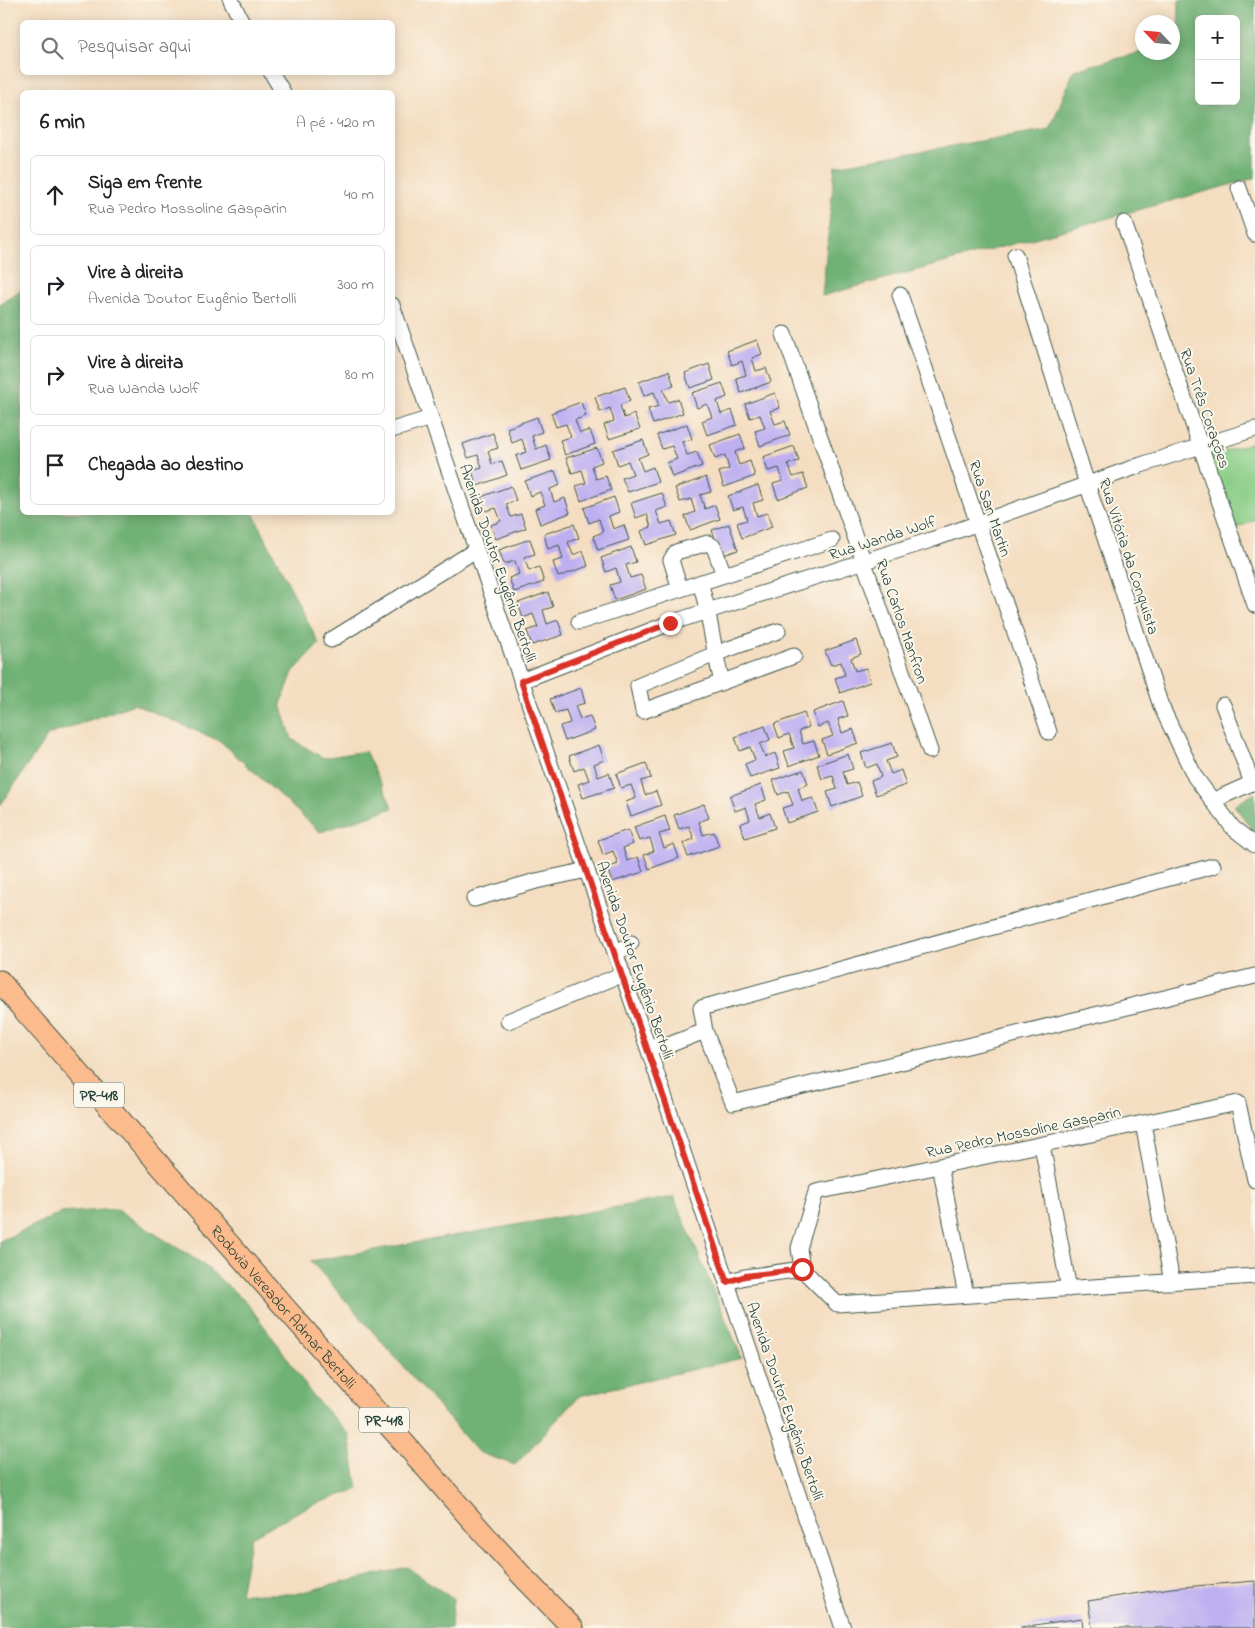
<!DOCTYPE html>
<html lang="pt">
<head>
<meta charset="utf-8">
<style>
  body { margin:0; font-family:"Indie Flower",sans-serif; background:#f6f6f6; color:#202124 }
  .controls { position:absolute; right:15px; top:15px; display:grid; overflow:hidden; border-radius:8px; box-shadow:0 2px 12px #0003 }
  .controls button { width:45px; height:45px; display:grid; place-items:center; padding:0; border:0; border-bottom:1px solid #e0e0e0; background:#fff; color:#202124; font:25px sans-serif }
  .compass { position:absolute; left:1135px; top:15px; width:45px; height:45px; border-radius:50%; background:#fff; box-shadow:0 2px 12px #0003; rotate:296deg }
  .stop { position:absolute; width:15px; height:15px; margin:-11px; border:4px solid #d93025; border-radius:50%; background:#fff }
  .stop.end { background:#d93025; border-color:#fff; box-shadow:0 1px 5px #0008 }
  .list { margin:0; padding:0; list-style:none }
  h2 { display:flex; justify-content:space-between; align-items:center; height:65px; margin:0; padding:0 20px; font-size:21px }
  h2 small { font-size:16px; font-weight:400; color:#757577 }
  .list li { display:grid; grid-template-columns:32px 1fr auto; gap:15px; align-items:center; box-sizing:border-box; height:80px; margin:0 10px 10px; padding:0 10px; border:1px solid #e0e0e0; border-radius:8px }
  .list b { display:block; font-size:19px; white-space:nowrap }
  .list p { margin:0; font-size:16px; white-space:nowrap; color:#757577 }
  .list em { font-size:16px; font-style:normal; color:#757577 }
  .icon { flex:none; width:28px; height:28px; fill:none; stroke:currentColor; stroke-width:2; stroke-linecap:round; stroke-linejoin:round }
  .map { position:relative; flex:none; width:1255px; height:1628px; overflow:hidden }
  .search { position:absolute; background:#fff; box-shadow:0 2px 12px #0003; left:20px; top:20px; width:375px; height:55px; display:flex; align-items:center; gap:12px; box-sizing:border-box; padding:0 18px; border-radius:8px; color:#757577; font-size:19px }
  .panel { position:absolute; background:#fff; box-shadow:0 2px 12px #0003; left:20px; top:90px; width:375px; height:425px; border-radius:8px }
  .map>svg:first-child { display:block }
</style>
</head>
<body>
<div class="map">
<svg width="1255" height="1628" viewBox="0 0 1255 1628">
  <rect width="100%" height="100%" fill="#fbf7ec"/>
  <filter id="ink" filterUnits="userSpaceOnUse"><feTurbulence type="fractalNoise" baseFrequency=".02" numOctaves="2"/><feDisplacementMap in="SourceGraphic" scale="10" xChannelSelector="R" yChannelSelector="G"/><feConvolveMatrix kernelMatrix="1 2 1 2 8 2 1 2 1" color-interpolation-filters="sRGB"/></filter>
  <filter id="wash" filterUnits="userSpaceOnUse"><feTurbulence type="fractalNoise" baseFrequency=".0096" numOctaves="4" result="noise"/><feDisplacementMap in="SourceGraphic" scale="20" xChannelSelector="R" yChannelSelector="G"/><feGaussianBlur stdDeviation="1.12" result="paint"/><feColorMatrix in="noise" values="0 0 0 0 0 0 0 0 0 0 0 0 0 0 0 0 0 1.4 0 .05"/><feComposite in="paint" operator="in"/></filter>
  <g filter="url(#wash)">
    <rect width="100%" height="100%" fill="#f4ddc0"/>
    <path fill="#8bce87" stroke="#55865e" d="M1255,442V520L1236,528L1210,456Z"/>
    <path fill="#70b174" stroke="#487754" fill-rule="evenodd" d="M1179,0H1255V178L822,296L835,166L1050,129L1074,70L1142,52H1172L1173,44L1178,42ZM1199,19H1236V101H1199Z
      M22,289V512L253,513L319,644L293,672L281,704L292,739L323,758L365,751L393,808L320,832L220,741L134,704L48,735L0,806V304Z
      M1255,793V833L1234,805Z
      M674,1197L742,1358L579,1396L515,1465L478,1452L311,1261Z
      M116,1209L203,1264L247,1303L281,1349L312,1395L349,1435L358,1489L307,1507L251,1537L240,1594H295L407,1567L453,1599L451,1628H0V1241L61,1213Z"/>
    <g id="blocks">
      <path fill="#bdaff1" d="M757,340L762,354L752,358L756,371L766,368L771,382L741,393L736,378L746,375L742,361L732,365L727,351Z
        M709,364L714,380L690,388L685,373Z
        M669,371L674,386L663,389L668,402L678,399L683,413L653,424L648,409L659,406L654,392L644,396L639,382Z
        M722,383L727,397L717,401L721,414L732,410L737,425L707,435L702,421L712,417L707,404L697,408L692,393Z
        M625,387L630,401L620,405L624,418L634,414L640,429L609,439L604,425L614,421L610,408L600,412L595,397Z
        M775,393L780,408L770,411L775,424L785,421L790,435L760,446L755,431L765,428L760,415L750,418L745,404Z
        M581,402L586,416L575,420L580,433L590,430L595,444L565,455L560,440L571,437L566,424L556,427L551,413Z
        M537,417L542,432L532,436L536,449L546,445L551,460L521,470L516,456L526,452L522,439L512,443L507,428Z
        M687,424L692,439L682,442L687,455L697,452L702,466L672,477L667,463L677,459L672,446L662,449L657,435Z
        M493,433L498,448L488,451L492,464L502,461L507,475L477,486L472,471L482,468L478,455L468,458L463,444Z
        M740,434L745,448L735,452L739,465L750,461L755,476L724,487L719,472L729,469L725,455L715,459L710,445Z
        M643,440L648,454L638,458L643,471L653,467L658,482L628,492L622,478L633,474L628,461L618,465L613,450Z
        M794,446L799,461L788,464L793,477L803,474L808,488L778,499L773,484L783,481L779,468L768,471L763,457Z
        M597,448L602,462L592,466L596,479L606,476L611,490L581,501L576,486L586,483L582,470L572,473L566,458Z
        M555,471L560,485L550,489L554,502L565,498L570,513L540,524L535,509L545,505L540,492L530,496L525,481Z
        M706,477L711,492L700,495L705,509L715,505L720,519L690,530L685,516L695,512L691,499L680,502L675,488Z
        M758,485L763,500L753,503L757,516L767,513L772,527L742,538L737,523L747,520L743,507L733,510L728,496Z
        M511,486L516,501L506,504L511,517L521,514L526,528L496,539L491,525L501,521L496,508L486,511L481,497Z
        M662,493L667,507L656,511L661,524L671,521L676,535L646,545L641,531L651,527L647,514L636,518L631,503Z
        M614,497L619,512L609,516L613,529L624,525L629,540L598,550L593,536L603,532L599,519L589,523L584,508Z
        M574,524L579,538L568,542L573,555L583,551L588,566L558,577L553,562L563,559L559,545L548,549L544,534Z
        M729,524L738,550L721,556L712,530Z
        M530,539L535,554L524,557L529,571L539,567L544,582L514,592L509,578L519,574L515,561L504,564L499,550Z
        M631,547L636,562L626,565L630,578L641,575L646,589L615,600L610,585L620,582L616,568L606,572L601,558Z
        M548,592L553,607L543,610L547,624L558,620L563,635L532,645L527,631L538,627L533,614L523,618L518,603Z
        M856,640L861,654L851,658L855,671L866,668L870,682L840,693L835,678L845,675L841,662L831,665L825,651Z
        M581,688L585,703L575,706L580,719L590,716L595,730L565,741L560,726L570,723L566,710L555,713L550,699Z
        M843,701L848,716L838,719L842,733L853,729L858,743L827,754L822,740L833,736L828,723L818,727L813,712Z
        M804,713L809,727L799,731L803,744L814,741L819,755L789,766L784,751L794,748L789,734L779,738L774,724Z
        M765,726L770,740L760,744L765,757L775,753L780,768L750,778L745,764L755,760L750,747L740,751L735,737Z
        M892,743L897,757L886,761L891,774L901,770L906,785L876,795L871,781L881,777L877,764L866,768L861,753Z
        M599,745L604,760L594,764L598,777L609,773L614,788L583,798L578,784L589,780L584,767L574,771L569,756Z
        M848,754L853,769L843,772L847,785L857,782L862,796L832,807L827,792L837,789L833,776L822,779L817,765Z
        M646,763L651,778L641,781L645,795L656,791L661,805L631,816L626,802L636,798L631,785L621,788L616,774Z
        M803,770L808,784L798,788L802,801L813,798L818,812L787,823L782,808L793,805L788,791L778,795L773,780Z
        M761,785L766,800L755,804L760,817L770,813L775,828L745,838L740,824L750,820L746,807L735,811L730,796Z
        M704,804L709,818L699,822L703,835L714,832L719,846L688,857L683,843L694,839L689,826L679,829L674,815Z
        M665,816L670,831L659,834L664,848L674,844L679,858L649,869L644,855L654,851L650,838L639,841L634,827Z
        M628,830L633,844L623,848L627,861L638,857L643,872L612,882L607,868L618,864L613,851L603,855L598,840Z
        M1255,1581V1628H1092L1088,1601L1171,1588Z
        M1082,1618L1083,1628H1021V1627Z"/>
    </g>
  </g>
  <g filter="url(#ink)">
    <use href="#blocks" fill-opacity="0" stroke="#3f5549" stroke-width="1"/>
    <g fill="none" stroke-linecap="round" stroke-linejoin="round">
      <defs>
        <path id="minor" d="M231,0L242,22
          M271,72L283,92
          M1239,188L1255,234
          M1124,223L1255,605
          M1015,255L1087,484L1161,706L1195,777L1233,828L1255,845
          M900,295L1049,732
          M392,305L647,1045L843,1628
          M784,334L930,751
          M392,430L431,418
          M701,582C702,593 706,602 708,613C712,636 716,659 722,682
          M680,589L671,560L676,552L708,543L714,547L724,575
          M579,622L832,540
          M778,631L715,654L638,686L643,711L794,656
          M331,640L476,550
          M521,681L670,623L931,540L1141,465L1255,429
          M1212,801L1252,783L1223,705
          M1213,866L701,1008L705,1031L733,1103L1255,976
          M474,899L536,881L587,870
          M616,954L631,943
          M508,1021L623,974
          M647,1045L666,1046L705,1031
          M1143,1123L1172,1282
          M1042,1145L1069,1289
          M940,1166L966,1295
          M1255,1180L1238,1103L816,1192L799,1248L802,1269L837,1304L1255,1276
          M727,1282L745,1277L802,1269"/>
        <g id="highway">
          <path id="s1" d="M0,981L21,1007L491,1542L526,1580L573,1628"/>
        </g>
      </defs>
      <use href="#minor" stroke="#3f5549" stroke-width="17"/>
      <use href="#highway" stroke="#3f5549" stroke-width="23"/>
      <use href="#minor" stroke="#fff" stroke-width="15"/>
      <use href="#highway" stroke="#fbbb8c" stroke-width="21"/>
    </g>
  </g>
  <g fill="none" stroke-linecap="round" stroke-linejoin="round" filter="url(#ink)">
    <path stroke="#d93025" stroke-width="6" d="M670,623L521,681L727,1282L745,1276L802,1269"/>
  </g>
  <g text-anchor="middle" stroke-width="4" stroke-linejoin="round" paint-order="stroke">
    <g fill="#fbf7ec" stroke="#61756b" stroke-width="1">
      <rect x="74" y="1082.5" width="50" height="25" rx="4"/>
      <rect x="359" y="1407.5" width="50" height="25" rx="4"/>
    </g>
    <g font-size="15" font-weight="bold" fill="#1f3d34">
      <text x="99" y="1100">PR-418</text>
      <text x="384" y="1425">PR-418</text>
    </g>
    <g font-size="16" fill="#1f3d34" stroke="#fbf7ec">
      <text transform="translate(1206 408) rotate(71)" y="6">Rua Três Corações</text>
      <text transform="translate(991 508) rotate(71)" y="6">Rua San Martin</text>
      <text transform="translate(882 537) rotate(-18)" y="6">Rua Wanda Wolf</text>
      <text transform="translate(1130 556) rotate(72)" y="6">Rua Vitória da Conquista</text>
      <text transform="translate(499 563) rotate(71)" y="6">Avenida Doutor Eugênio Bertolli</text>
      <text transform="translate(903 621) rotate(71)" y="6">Rua Carlos Manfron</text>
      <text transform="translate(636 960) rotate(71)" y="6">Avenida Doutor Eugênio Bertolli</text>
      <text transform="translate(1023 1131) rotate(-12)" y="6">Rua Pedro Mossoline Gasparin</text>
      <text dy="6" stroke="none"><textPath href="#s1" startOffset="432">Rodovia Vereador Admar Bertolli</textPath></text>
      <text transform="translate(786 1401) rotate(71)" y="6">Avenida Doutor Eugênio Bertolli</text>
    </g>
  </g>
</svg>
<div class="controls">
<button>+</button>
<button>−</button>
</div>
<svg class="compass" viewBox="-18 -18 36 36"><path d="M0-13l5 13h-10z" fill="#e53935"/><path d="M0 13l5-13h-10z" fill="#757577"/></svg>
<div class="stop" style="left:802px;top:1269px"></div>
<div class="stop end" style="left:670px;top:623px"></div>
<div class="search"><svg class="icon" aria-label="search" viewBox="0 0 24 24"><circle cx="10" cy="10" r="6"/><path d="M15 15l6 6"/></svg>Pesquisar aqui</div>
<section class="panel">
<h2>6 min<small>A pé · 420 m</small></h2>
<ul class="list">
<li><svg class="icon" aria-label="ahead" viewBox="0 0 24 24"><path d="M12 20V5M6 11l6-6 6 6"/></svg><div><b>Siga em frente</b><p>Rua Pedro Mossoline Gasparin</p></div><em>40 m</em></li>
<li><svg class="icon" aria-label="right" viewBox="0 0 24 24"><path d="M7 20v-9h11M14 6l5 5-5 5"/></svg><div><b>Vire à direita</b><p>Avenida Doutor Eugênio Bertolli</p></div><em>300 m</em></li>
<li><svg class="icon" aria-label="right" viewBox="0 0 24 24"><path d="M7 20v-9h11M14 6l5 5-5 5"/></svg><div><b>Vire à direita</b><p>Rua Wanda Wolf</p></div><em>80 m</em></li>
<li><svg class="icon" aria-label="arrive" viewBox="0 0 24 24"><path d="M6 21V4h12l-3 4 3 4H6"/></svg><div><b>Chegada ao destino</b></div></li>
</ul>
</section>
</div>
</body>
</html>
